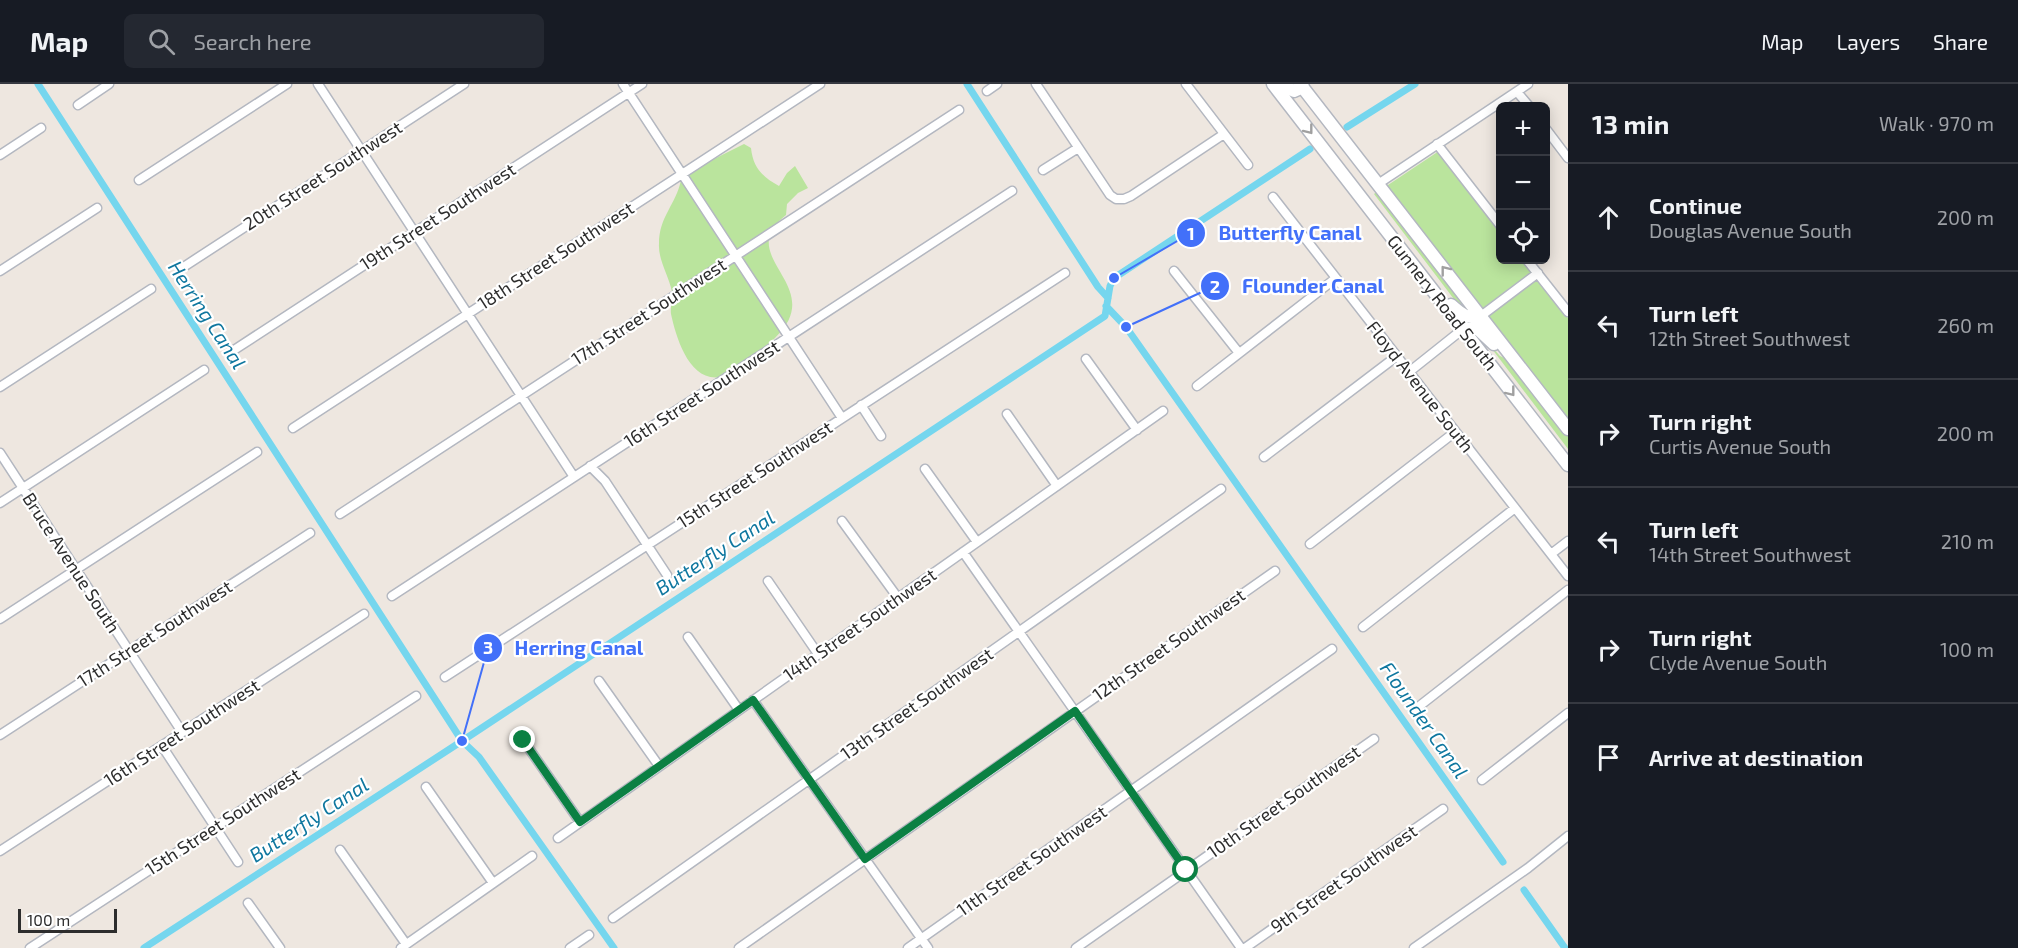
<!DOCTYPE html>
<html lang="en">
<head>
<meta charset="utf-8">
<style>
  body { margin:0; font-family:"Exo 2",sans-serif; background:#242831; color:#f1f3f6 }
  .controls { position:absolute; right:18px; top:18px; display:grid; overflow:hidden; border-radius:9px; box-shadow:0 3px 15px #0003 }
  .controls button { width:54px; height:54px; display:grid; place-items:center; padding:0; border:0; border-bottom:2px solid #363941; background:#171b24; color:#f1f3f6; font:30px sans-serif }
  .scale { position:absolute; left:18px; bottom:15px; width:99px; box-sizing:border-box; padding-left:6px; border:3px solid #2d2d2d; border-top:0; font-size:16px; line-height:21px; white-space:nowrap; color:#2d2d2d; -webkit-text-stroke:4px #fff; paint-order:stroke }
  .stop { position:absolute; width:18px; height:18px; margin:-14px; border:4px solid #0b8043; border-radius:50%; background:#fff }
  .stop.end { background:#0b8043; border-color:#fff; box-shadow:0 2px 6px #0008 }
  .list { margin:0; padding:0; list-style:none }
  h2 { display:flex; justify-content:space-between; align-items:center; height:78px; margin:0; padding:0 24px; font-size:26px }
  h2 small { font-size:20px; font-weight:400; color:#9ea1a6 }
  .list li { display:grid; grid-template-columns:39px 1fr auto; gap:18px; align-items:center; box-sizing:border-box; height:108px; padding:0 24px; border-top:2px solid #363941 }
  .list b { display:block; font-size:22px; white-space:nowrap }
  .list p { margin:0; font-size:20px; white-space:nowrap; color:#9ea1a6 }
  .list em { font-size:20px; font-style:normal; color:#9ea1a6 }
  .icon { flex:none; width:33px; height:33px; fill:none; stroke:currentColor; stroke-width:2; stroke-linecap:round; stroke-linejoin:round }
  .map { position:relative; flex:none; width:1568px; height:864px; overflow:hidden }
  header { display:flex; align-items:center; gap:36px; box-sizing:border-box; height:84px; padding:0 30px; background:#171b24; border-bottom:2px solid #363941 }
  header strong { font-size:28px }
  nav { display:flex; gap:33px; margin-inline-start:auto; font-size:21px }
  .search { width:420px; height:54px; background:#242831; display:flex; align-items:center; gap:15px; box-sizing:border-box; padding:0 21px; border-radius:9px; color:#9ea1a6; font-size:22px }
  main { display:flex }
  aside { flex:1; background:#171b24 }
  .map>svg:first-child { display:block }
</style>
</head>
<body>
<header>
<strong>Map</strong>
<div class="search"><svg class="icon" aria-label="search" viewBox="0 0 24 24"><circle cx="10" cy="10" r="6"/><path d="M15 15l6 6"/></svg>Search here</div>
<nav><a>Map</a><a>Layers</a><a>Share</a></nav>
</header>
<main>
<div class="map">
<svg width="1568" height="864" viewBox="0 0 1568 864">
  <rect width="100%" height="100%" fill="#eee7e0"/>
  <path fill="#bae49d" d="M744,60L751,64C753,83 762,93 779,102L787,89L795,82L808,104L798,109L787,120L786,131C731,173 830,201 775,254C766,262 730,291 720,293C689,298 676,253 671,230C670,223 673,216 672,208C669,192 658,176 659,160C659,132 676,121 681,96L706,79Z
    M1439,67L1500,147V176H1523L1568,234V339L1385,103Z
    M1379,106L1475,230L1463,227L1374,110Z
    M1483,253L1500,272L1513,278L1568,350V365Z"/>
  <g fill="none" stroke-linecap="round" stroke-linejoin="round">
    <path stroke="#75d6ee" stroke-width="7" d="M38,0L462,657L479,673L614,864
      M967,0L1098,203L1108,214
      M1347,43L1415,0
      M1106,222L1126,243L1503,778
      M1524,806L1565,864
      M144,864L462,657L1105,232L1110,202L1114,194L1310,65"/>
    <defs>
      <path id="street" d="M318,0L574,393
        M623,0L842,334
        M1036,0L1110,111L1116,115H1124L1131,112L1224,50
        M1186,0L1248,81
        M987,7L997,0
        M1517,8L1529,22
        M78,21L109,0
        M1546,45L1568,74
        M1437,60L1500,141
        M0,71L41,44
        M1043,86L1078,64
        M139,96L287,0
        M1378,100L1528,0
        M1273,113L1568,492
        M1527,176L1568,228
        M182,184L464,0
        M0,187L97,124
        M1174,187L1239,269
        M1481,232L1538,189
        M234,266L642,0
        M1086,275L1137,346
        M1409,288L1463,245
        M1197,302L1336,194
        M0,303L151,205
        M861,321L881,352
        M1007,330L1057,402
        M293,344L820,0
        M0,369L182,648
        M1264,373L1397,272
        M590,382L605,397L667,491
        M925,385L977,458
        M0,419L204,286
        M340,430L959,26
        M842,437L898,514
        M1310,460L1455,348
        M963,468L1241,864
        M1551,470L1568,457
        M768,497L818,570
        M392,512L1012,107
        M0,535L257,368
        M1363,543L1515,424
        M688,553L739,626
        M445,593L1065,189
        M599,597L659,682
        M753,616L928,864
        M1413,627L1568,506
        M0,651L310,449
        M523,656L580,738
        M162,662L238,778
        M1482,696L1568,629
        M426,703L493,799
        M558,754L1163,327
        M340,766L406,860
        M0,767L364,530
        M248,819L280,864
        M613,834L1221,405
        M30,864L416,612
        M401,864L532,772
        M570,864L589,851
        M739,864L1275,487
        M908,864L1332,565
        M1076,864L1374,655
        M1245,864L1443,725
        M1414,864L1528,784L1568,752"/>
      <path id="secondary" d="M1273,0L1568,381
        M1280,0L1294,7L1303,3
        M1300,0L1568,345
        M1451,221C1461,230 1468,236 1481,232
        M1463,245H1478L1494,260"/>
    </defs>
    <use href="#street" stroke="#b3b7c0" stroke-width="11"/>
    <use href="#secondary" stroke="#b3b7c0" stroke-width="15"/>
    <use href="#street" stroke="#fff" stroke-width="8"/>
    <use href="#secondary" stroke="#fff" stroke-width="12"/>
  </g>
  <defs><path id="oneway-chevron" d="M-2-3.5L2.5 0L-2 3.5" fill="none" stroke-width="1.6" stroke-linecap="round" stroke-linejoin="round" transform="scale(1.5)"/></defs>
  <g stroke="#a0a0a0">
    <use href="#oneway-chevron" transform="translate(1309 46) rotate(52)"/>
    <use href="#oneway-chevron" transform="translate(1445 186) rotate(-128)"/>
    <use href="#oneway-chevron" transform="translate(1511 308) rotate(52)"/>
  </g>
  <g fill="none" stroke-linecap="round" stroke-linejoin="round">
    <path stroke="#0b8043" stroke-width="8" d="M523,656L580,738L753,616L865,775L1075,627L1186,786"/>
  </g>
  <g text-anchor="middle" stroke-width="4.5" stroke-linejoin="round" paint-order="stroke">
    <g font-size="18" fill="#2d2d2d" stroke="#fff">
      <text transform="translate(323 92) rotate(-33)" y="6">20th Street Southwest</text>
      <text transform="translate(438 133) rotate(-33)" y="6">19th Street Southwest</text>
      <text transform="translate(556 172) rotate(-33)" y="6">18th Street Southwest</text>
      <text transform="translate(1442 219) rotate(52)" y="6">Gunnery Road South</text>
      <text transform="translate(649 228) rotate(-33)" y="6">17th Street Southwest</text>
      <text transform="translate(1420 303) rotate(52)" y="6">Floyd Avenue South</text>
      <text transform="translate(702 310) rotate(-33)" y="6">16th Street Southwest</text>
      <text transform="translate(755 391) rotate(-33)" y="6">15th Street Southwest</text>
      <text transform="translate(71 479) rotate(57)" y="6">Bruce Avenue South</text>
      <text transform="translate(860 541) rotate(-35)" y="6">14th Street Southwest</text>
      <text transform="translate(155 550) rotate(-33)" y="6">17th Street Southwest</text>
      <text transform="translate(1169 561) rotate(-35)" y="6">12th Street Southwest</text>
      <text transform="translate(917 620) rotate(-35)" y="6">13th Street Southwest</text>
      <text transform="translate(182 649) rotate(-33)" y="6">16th Street Southwest</text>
      <text transform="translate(1284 718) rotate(-35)" y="6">10th Street Southwest</text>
      <text transform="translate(223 738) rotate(-33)" y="6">15th Street Southwest</text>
      <text transform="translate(1032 777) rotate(-35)" y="6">11th Street Southwest</text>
      <text transform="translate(1344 795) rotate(-35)" y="6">9th Street Southwest</text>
    </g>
    <g font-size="20" font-style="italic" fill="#0f779f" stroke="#fff">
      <text transform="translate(207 231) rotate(57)" y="7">Herring Canal</text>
      <text transform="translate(715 469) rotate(-33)" y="7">Butterfly Canal</text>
      <text transform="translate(1424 636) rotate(55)" y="7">Flounder Canal</text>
      <text transform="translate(309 736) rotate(-33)" y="7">Butterfly Canal</text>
    </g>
  </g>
  <path fill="none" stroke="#4270f9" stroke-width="2" d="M1114 194L1191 149M1126 243L1215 202M462 657L488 564"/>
  <g fill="#4270f9" stroke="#fff" stroke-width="2">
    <circle cx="1114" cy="194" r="6"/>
    <circle cx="1126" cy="243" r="6"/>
    <circle cx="462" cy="657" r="6"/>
    <circle cx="1191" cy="149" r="15"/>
    <circle cx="1215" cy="202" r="15"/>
    <circle cx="488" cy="564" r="15"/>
  </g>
  <g font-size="18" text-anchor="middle" font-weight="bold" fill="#fff">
    <text x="1191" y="156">1</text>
    <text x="1215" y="209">2</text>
    <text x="488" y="570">3</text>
  </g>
  <g font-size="20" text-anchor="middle" font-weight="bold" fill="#4270f9" stroke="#fff" stroke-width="4.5" stroke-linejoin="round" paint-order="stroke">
    <text x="1290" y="156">Butterfly Canal</text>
    <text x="1313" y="209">Flounder Canal</text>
    <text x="579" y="571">Herring Canal</text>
  </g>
</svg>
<div class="controls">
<button>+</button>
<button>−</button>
<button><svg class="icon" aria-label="locate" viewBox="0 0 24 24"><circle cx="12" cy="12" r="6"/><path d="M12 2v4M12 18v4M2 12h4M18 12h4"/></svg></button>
</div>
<div class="scale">100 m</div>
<div class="stop" style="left:1186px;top:786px"></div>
<div class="stop end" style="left:523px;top:656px"></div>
</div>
<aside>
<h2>13 min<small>Walk · 970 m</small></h2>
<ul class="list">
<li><svg class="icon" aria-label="ahead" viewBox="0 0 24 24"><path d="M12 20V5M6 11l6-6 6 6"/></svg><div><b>Continue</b><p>Douglas Avenue South</p></div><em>200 m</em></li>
<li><svg class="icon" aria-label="left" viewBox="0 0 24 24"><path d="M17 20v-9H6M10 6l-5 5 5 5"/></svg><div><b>Turn left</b><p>12th Street Southwest</p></div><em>260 m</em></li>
<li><svg class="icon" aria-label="right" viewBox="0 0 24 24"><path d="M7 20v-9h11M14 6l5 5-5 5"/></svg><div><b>Turn right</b><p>Curtis Avenue South</p></div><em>200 m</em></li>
<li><svg class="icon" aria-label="left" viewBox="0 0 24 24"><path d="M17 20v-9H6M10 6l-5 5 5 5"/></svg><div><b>Turn left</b><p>14th Street Southwest</p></div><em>210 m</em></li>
<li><svg class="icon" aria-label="right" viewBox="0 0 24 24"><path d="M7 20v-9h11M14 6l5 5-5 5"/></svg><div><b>Turn right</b><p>Clyde Avenue South</p></div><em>100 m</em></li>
<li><svg class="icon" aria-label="arrive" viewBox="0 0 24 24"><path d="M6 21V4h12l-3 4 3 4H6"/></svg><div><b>Arrive at destination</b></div></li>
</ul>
</aside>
</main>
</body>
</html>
